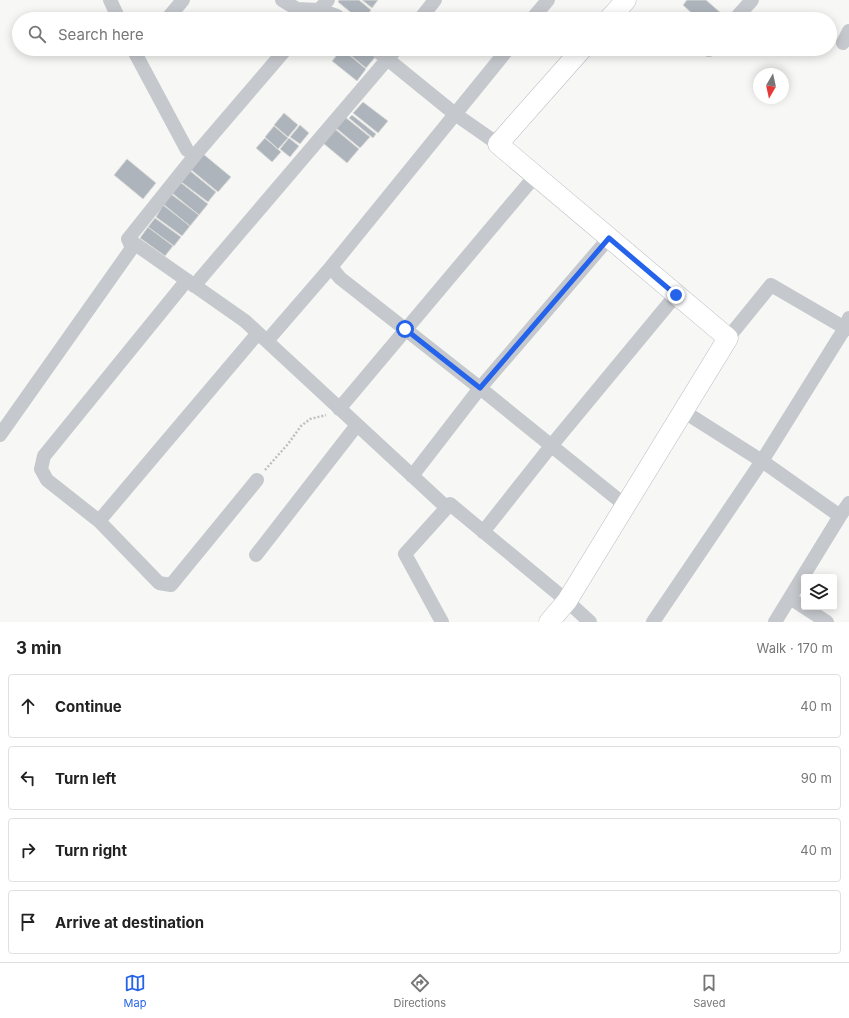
<!DOCTYPE html>
<html lang="en">
<head>
<meta charset="utf-8">
<style>
  body { margin:0; font-family:Inter,sans-serif; background:#f6f6f6; color:#222 }
  .controls { position:absolute; right:12px; bottom:12px; display:grid; overflow:hidden; border-radius:4px; box-shadow:0 2px 10px #0003 }
  .controls button { width:36px; height:36px; display:grid; place-items:center; padding:0; border:0; border-bottom:1px solid #e0e0e0; background:#fff; color:#222; font:20px sans-serif }
  .compass { position:absolute; left:753px; top:68px; width:36px; height:36px; border-radius:50%; background:#fff; box-shadow:0 2px 10px #0003; rotate:189deg }
  .stop { position:absolute; width:12px; height:12px; margin:-9px; border:3px solid #2563eb; border-radius:50%; background:#fff }
  .stop.end { background:#2563eb; border-color:#fff; box-shadow:0 1px 4px #0008 }
  .list { margin:0; padding:0; list-style:none }
  h2 { display:flex; justify-content:space-between; align-items:center; height:52px; margin:0; padding:0 16px; font-size:17px }
  h2 small { font-size:13px; font-weight:400; color:#767676 }
  .list li { display:grid; grid-template-columns:26px 1fr auto; gap:12px; align-items:center; box-sizing:border-box; height:64px; margin:0 8px 8px; padding:0 8px; border:1px solid #e0e0e0; border-radius:4px }
  .list b { display:block; font-size:15px; white-space:nowrap }
  .list em { font-size:13px; font-style:normal; color:#767676 }
  .icon { flex:none; width:22px; height:22px; fill:none; stroke:currentColor; stroke-width:2; stroke-linecap:round; stroke-linejoin:round }
  .map { position:relative; flex:none; width:849px; height:622px; overflow:hidden }
  .search { position:absolute; background:#fff; box-shadow:0 2px 10px #0003; left:12px; right:12px; top:12px; height:44px; display:flex; align-items:center; gap:10px; box-sizing:border-box; padding:0 14px; border-radius:22px; color:#767676; font-size:15px }
  .sheet { height:340px; background:#fff }
  nav { display:flex; justify-content:space-around; align-items:center; box-sizing:border-box; height:56px; border-top:1px solid #e0e0e0; background:#fff; font-size:11px; color:#767676 }
  nav a { display:grid; justify-items:center; gap:2px }
  nav .on { color:#2563eb }
  .map>svg:first-child { display:block }
</style>
</head>
<body>
<div class="map">
<svg width="849" height="622" viewBox="0 0 849 622">
  <rect width="100%" height="100%" fill="#f7f8f5"/>
  <path fill="#adb4bb" stroke="#d9d9d7" d="M339,0H359L371,10L364,19H359L338,2Z
    M362,0H378L372,8Z
    M687,0H706L722,14L718,19H698L683,5Z
    M342,49L366,69L357,81L332,61Z
    M343,49H367L376,56L366,68Z
    M363,102L388,121L378,133L353,113Z
    M284,113L298,125L288,137L274,125Z
    M352,115L376,134L373,138L349,118Z
    M345,117L370,137L360,148L336,128Z
    M300,125L309,133L300,144L290,137Z
    M274,126L288,138L278,149L265,137Z
    M335,129L359,149L347,163L323,143Z
    M265,138L281,152L272,162L256,148Z
    M289,138L299,146L290,157L280,149Z
    M202,153L231,177L218,192L189,168Z
    M127,159L156,183L143,199L114,175Z
    M189,170L216,192L208,202L180,181Z
    M180,182L208,204L199,215L172,193Z
    M171,194L199,215L190,226L163,204Z
    M163,205L190,226L182,236L156,217Z
    M155,218L181,237L174,246L148,227Z
    M148,227L173,246L165,256L140,238Z"/>
  <g fill="none" stroke-linecap="round" stroke-linejoin="round">
    <defs>
      <path id="secondary" d="M609,19L626,0
        M549,622L567,601L728,338L498,144L582,49"/>
    </defs>
    <use href="#secondary" stroke="#b7bbc1" stroke-width="21"/>
    <path stroke="#bdbfc2" stroke-width="2.5" stroke-dasharray="2 2" stroke-linecap="butt" d="M265,470L288,444L301,426L310,419L326,415"/>
    <path stroke="#c5c8cc" stroke-width="14" d="M110,0L119,19
      M282,0L297,9L319,10L328,0
      M314,16L319,10L337,16L341,19
      M167,19L183,0
      M420,19L435,0
      M532,19L548,0
      M735,19L752,0
      M843,43L849,31
      M133,49L187,150
      M375,49L455,114L498,144
      M709,50L710,49
      M128,239L245,321L447,508
      M331,267L340,278L480,388L626,506
      M187,280L44,456L41,469L47,480L99,521L159,583L171,585L257,480
      M194,286L396,49
      M728,338L771,285L845,328L849,329
      M267,341L331,267L508,49
      M339,409L535,176
      M683,411L762,461L840,516L849,503
      M0,435L132,248L128,239L196,154L286,49
      M412,476L480,388L609,238
      M99,521L258,333
      M483,532L551,446L676,295
      M256,555L357,425
      M790,598L827,622
      M442,622L405,554L450,504L567,601L590,622
      M653,622L762,461L845,328L849,318
      M775,622L840,516"/>
    <use href="#secondary" stroke="#fff" stroke-width="20"/>
  </g>
  <g fill="none" stroke-linecap="round" stroke-linejoin="round">
    <path stroke="#2563eb" stroke-width="5" d="M405,329L480,388L609,238L676,295"/>
  </g>
</svg>
<div class="controls">
<button><svg class="icon" aria-label="layers" viewBox="0 0 24 24"><path d="M12 4l9 5-9 5-9-5zM3 14l9 5 9-5"/></svg></button>
</div>
<svg class="compass" viewBox="-18 -18 36 36"><path d="M0-13l5 13h-10z" fill="#e53935"/><path d="M0 13l5-13h-10z" fill="#767676"/></svg>
<div class="stop" style="left:405px;top:329px"></div>
<div class="stop end" style="left:676px;top:295px"></div>
<div class="search"><svg class="icon" aria-label="search" viewBox="0 0 24 24"><circle cx="10" cy="10" r="6"/><path d="M15 15l6 6"/></svg>Search here</div>
</div>
<section class="sheet">
<h2>3 min<small>Walk · 170 m</small></h2>
<ul class="list">
<li><svg class="icon" aria-label="ahead" viewBox="0 0 24 24"><path d="M12 20V5M6 11l6-6 6 6"/></svg><div><b>Continue</b></div><em>40 m</em></li>
<li><svg class="icon" aria-label="left" viewBox="0 0 24 24"><path d="M17 20v-9H6M10 6l-5 5 5 5"/></svg><div><b>Turn left</b></div><em>90 m</em></li>
<li><svg class="icon" aria-label="right" viewBox="0 0 24 24"><path d="M7 20v-9h11M14 6l5 5-5 5"/></svg><div><b>Turn right</b></div><em>40 m</em></li>
<li><svg class="icon" aria-label="arrive" viewBox="0 0 24 24"><path d="M6 21V4h12l-3 4 3 4H6"/></svg><div><b>Arrive at destination</b></div></li>
</ul>
</section>
<nav>
<a class="on"><svg class="icon" aria-label="map" viewBox="0 0 24 24"><path d="M3 6l6-2 6 2 6-2v14l-6 2-6-2-6 2zM9 4v14M15 6v14"/></svg>Map</a>
<a><svg class="icon" aria-label="directions" viewBox="0 0 24 24"><path d="M12 3l9 9-9 9-9-9zM9 14v-3h6M13 9l2 2-2 2"/></svg>Directions</a>
<a><svg class="icon" aria-label="saved" viewBox="0 0 24 24"><path d="M7 4h10v16l-5-4-5 4z"/></svg>Saved</a>
</nav>
</body>
</html>
